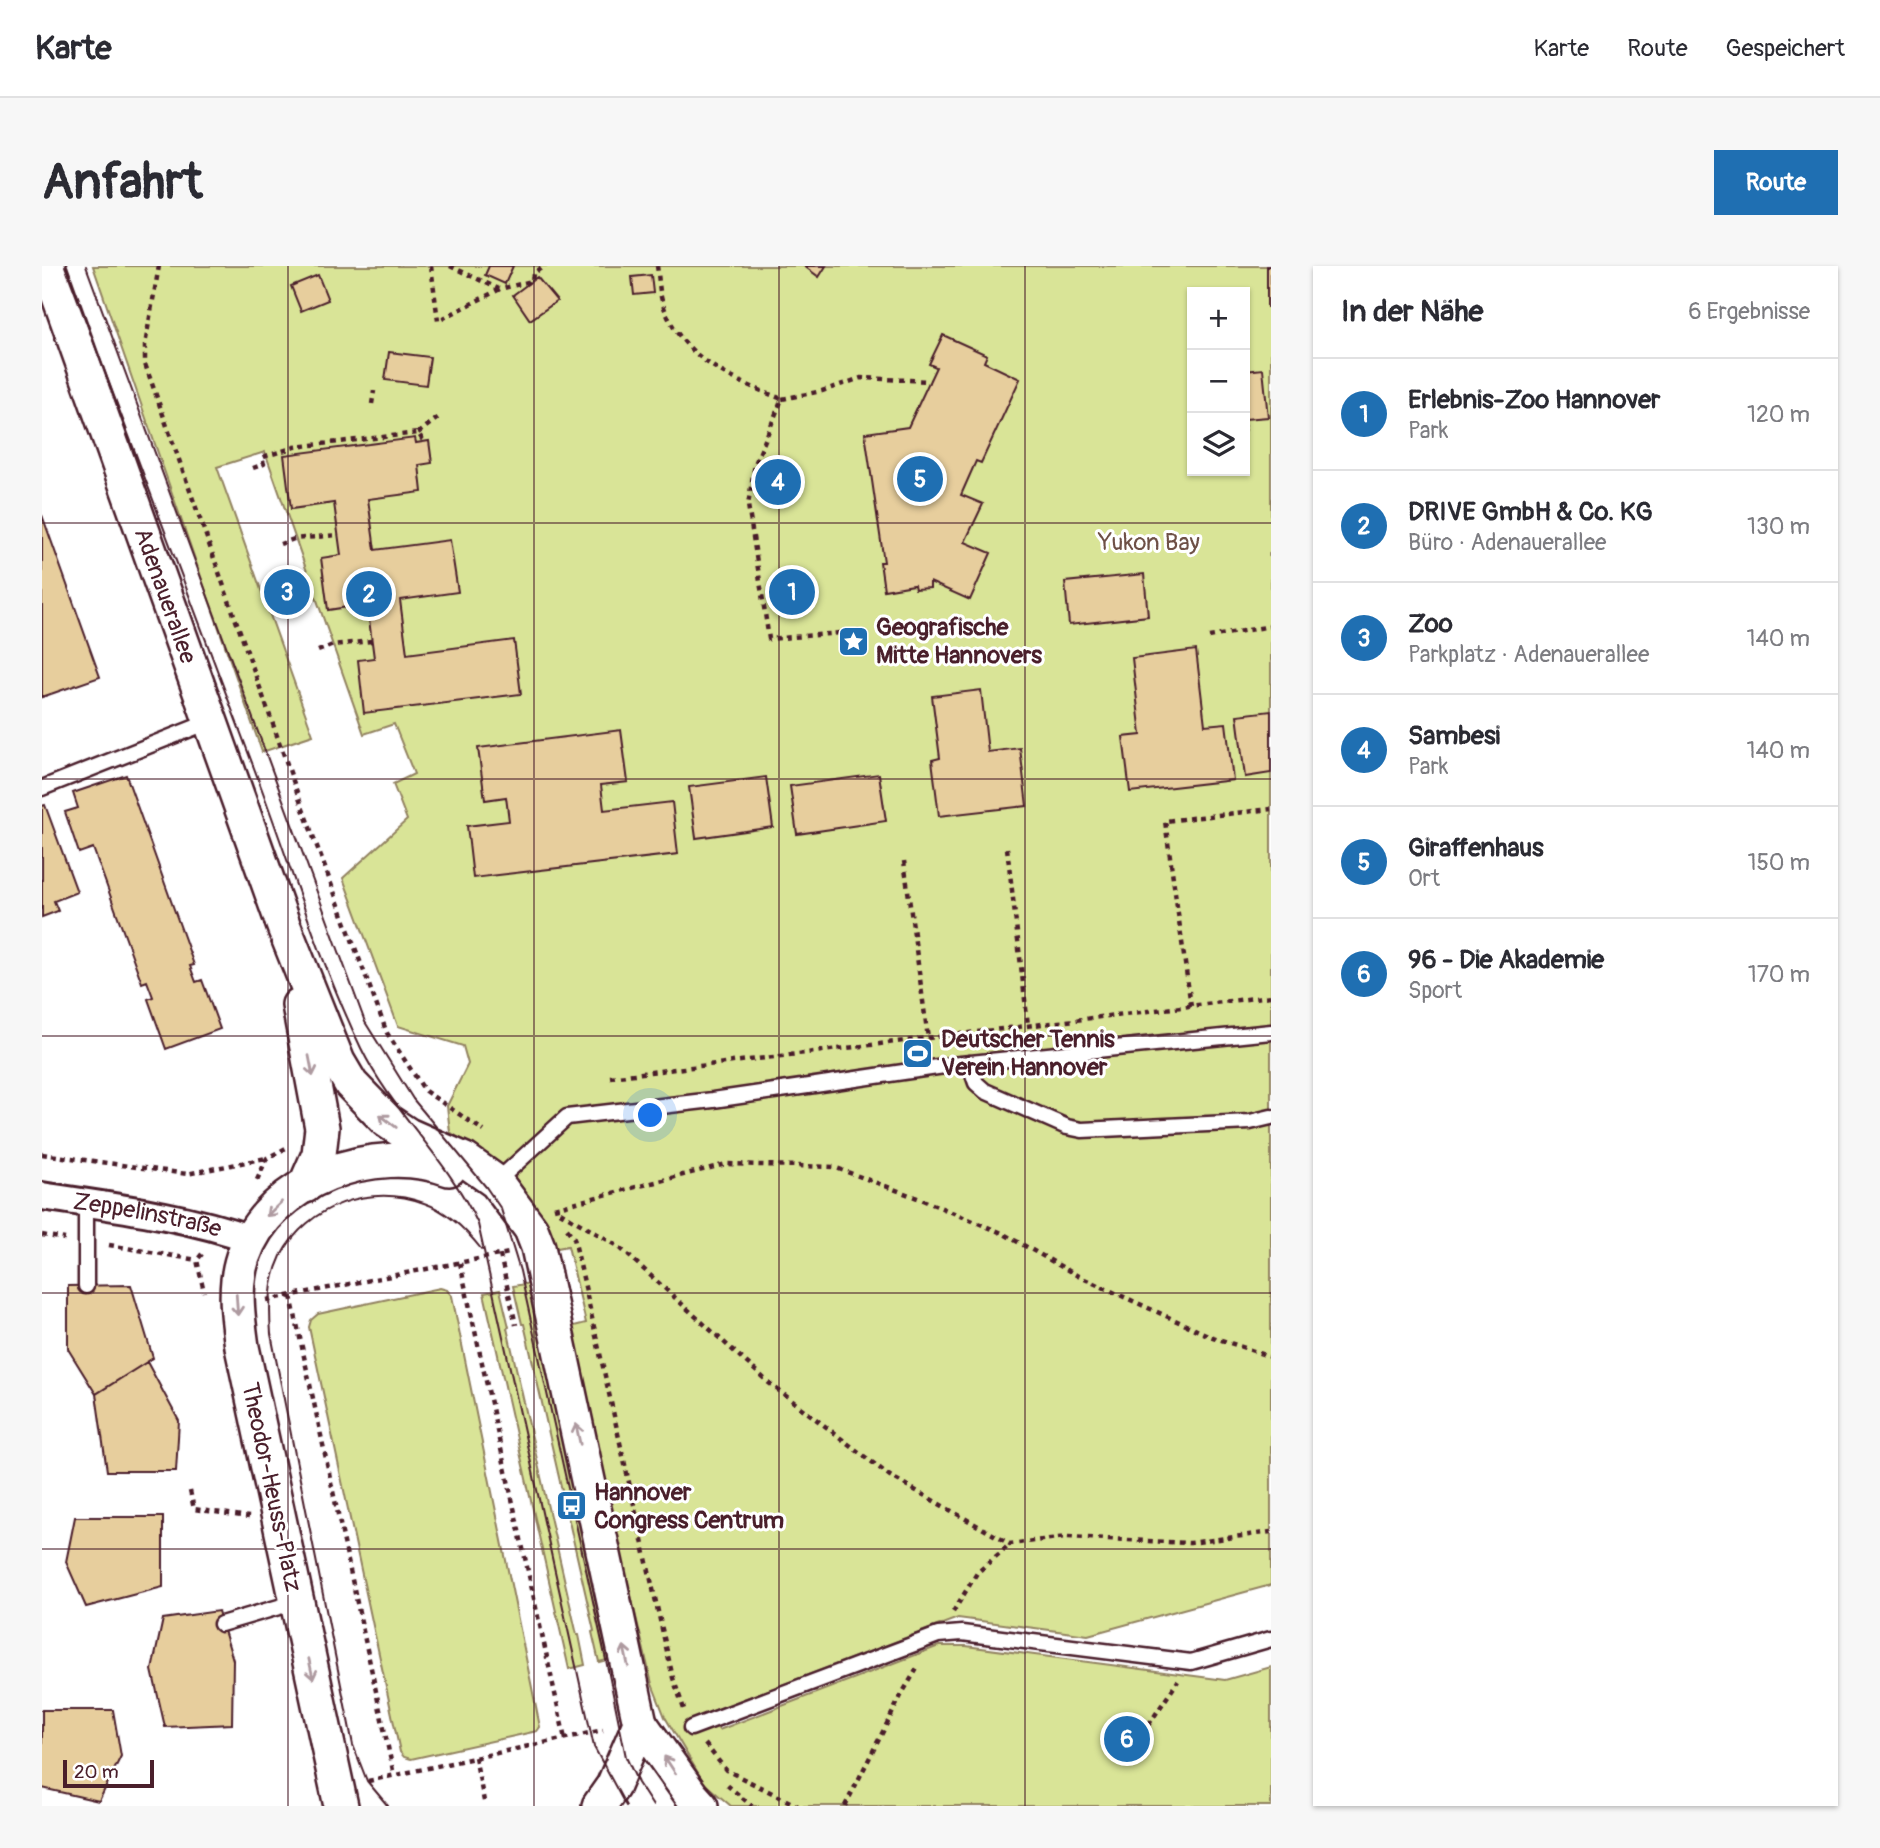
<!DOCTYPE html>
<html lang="de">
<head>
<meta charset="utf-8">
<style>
  body { margin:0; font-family:Pangolin,sans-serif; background:#f7f7f7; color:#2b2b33 }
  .controls { position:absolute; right:21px; top:21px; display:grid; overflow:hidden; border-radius:0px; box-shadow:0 2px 5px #0004 }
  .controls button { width:63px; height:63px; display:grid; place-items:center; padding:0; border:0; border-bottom:2px solid #e1e1e2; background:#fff; color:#2b2b33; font:35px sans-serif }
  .scale { position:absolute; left:21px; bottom:18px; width:91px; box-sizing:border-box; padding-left:7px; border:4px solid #4a1f2b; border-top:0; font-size:19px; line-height:24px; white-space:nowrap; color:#4a1f2b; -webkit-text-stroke:5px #fff; paint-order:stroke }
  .you { position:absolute; left:609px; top:850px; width:24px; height:24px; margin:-18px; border:5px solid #fff; border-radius:50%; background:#1a73e8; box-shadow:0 0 0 10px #1a73e833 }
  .badge { display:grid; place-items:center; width:46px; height:46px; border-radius:50%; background:#1f6fb2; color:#fff; font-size:23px; font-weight:700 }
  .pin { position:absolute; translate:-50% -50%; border:4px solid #fff; box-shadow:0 2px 7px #0006 }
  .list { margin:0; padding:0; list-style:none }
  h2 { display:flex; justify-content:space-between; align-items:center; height:91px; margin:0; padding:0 28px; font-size:30px }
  h2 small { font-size:23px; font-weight:400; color:#7c7c81 }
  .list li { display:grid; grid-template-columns:46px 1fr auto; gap:21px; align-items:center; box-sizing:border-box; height:112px; padding:0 28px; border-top:2px solid #e1e1e2 }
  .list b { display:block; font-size:26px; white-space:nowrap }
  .list p { margin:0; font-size:23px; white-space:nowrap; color:#7c7c81 }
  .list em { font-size:23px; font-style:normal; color:#7c7c81 }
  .icon { flex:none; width:38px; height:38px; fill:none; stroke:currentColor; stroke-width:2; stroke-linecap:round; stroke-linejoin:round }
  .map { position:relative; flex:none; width:1229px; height:1540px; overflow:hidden; border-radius:0px }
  header { display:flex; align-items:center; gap:42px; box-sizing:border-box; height:98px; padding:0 35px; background:#fff; border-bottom:2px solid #e1e1e2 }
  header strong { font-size:33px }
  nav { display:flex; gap:38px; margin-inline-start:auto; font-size:24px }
  .intro { display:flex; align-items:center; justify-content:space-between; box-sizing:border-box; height:168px; padding:0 42px }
  h1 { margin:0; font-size:49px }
  .button { padding:18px 32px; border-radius:0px; background:#1f6fb2; color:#fff; font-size:24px; font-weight:700 }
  main { display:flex; gap:42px; padding:0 42px }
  aside { flex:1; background:#fff; border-radius:0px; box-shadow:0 2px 5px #0004 }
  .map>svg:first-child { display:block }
</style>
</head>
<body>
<header>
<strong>Karte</strong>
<nav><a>Karte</a><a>Route</a><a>Gespeichert</a></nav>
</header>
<div class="intro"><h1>Anfahrt</h1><a class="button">Route</a></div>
<main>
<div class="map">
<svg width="1229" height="1540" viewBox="0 0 1229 1540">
  <rect width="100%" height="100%" fill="#fff"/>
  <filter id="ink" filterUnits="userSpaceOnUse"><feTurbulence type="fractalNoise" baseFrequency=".0143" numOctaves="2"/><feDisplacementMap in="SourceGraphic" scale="14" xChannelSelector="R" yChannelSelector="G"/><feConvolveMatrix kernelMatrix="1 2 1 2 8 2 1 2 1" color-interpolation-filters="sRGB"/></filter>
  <g filter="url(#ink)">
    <path fill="#d9e497" stroke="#928261" stroke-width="2" fill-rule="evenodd" d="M51,0H1229V1319L1046,1369L916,1352L665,1447L677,1464L897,1380H924L1183,1414L1229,1401V1540H689L662,1517L623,1451L610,1418L551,1171L528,1061L544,1057L526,980L510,983L497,945L464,902L408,866L405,840L426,798L421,780L356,760L301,612L365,554L351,518L372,508L352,458L322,468L223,186L175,201L271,469L220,486ZM1150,26H1203V205H1150Z
      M489,1017L573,1392L557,1396L550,1366L552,1365L482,1058H480L471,1020Z
      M398,1022L405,1024L410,1030L498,1461L495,1465L369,1493L362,1491L358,1486L267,1061L269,1054L276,1048Z
      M458,1024L467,1061L465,1062L535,1369H537L543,1399L527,1403L442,1027Z"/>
    <path fill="#e7ce9d" stroke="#4a1f2b" stroke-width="2" d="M447,0H471L463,18L443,9Z
      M762,0H784L777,11Z
      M1225,0H1229V41H1225Z
      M276,9L286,34L259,45L249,20Z
      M609,9L611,27L592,29L590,11Z
      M495,11L515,35L488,54L471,29Z
      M901,69L945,89L942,96L978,113L939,197L934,195L919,229L941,238L923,276L949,287L928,334L888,316V322L873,323L872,319L842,324L838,296H842L823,167L866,161L894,101L887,98Z
      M347,86L388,91L384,119L343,114Z
      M1221,103L1226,151L1203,153V105Z
      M373,172L374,177L387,175L390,197L377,199L380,226L326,233L333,284L408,274L416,326L358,334L365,388L472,374L479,428L322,447L316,394L332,392L325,338L286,344L279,292L299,289L292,237L249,243L242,189Z
      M0,249L58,411L0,431Z
      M1102,308L1106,350L1027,359L1023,316Z
      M1154,384L1163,459L1184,457L1191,514L1088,526L1081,471L1099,469L1090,392Z
      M939,424L946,486L978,482L985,540L897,550L890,494L898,492L890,430Z
      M1229,445V507L1203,511L1195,449Z
      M579,464L586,516L559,519L562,544L630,536L636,588L431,612L425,560L467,555L464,531L443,534L436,482Z
      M837,508L844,555L755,568L748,520Z
      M84,509L152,699L148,700L154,716L160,714L178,763L124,783L106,733L111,731L105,715L100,717L51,582L37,587L23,546L36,542L31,527Z
      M724,511L731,561L654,572L647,521Z
      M3,539L35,626L12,635L16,645L0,651V540Z
      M89,1019L111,1092L54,1128L26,1083V1020Z
      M105,1096L137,1155L134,1205H65L54,1128Z
      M33,1251H121V1321L44,1341L24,1296Z
      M176,1345L191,1394L190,1458L123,1461L110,1404L121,1353Z
      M0,1444H71L79,1490L57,1535L0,1522Z"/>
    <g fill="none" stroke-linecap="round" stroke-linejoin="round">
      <defs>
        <path id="service" d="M0,522L169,455
          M927,797L934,817L943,825L1025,861L1040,864L1208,856L1229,851
          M454,916L525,851L671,834L909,799L1229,766
          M44,1020V937
          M179,1358L254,1336
          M649,1462L896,1369L920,1367L1149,1396L1229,1373"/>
        <g id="minor">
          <path id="s1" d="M0,930C71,941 141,949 209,973"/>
        </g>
        <g id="tertiary">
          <path id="s2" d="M6,0L242,661L296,796L309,818L345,855L366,869L423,894L454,916L489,963L496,981L598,1457L571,1520L557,1540"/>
          <path d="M257,739L280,862L277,888L263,920"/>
          <path d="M598,1457L650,1530L659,1540"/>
          <path d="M299,1540L200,1081C196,1051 191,1021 201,991C227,913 334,876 407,903"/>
        </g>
      </defs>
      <use href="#service" stroke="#4a1f2b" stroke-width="19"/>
      <use href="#minor" stroke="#4a1f2b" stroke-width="32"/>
      <use href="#tertiary" stroke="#4a1f2b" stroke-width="38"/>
      <path stroke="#4a1f2b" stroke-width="4.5" stroke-dasharray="5 5" stroke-linecap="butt" d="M117,0L103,79V98L261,543L345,767L383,825L442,865
        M389,0L396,55L458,23L490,15L491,8L502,0
        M408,0L457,23
        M615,0C617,12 617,27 621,38C639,93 691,114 740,133L713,198L706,239L727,373L822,365
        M740,133L780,125L819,112L888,115
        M330,138L332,125
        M376,167L397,151
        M211,202L222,198L220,192L224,190L253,181L376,167L382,176
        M238,278L252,273L296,269
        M1229,286V294
        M1167,371L1229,360
        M276,385L291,379L330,375
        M965,582L986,759
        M862,595L886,772
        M1149,740L1123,555L1229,543
        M568,811L1229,730
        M0,888L145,908L224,892
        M215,914L225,892L246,881
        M512,942L684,898L792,901L878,933L960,967L1036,1010L1168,1070L1229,1091
        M518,946L576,980L727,1117L848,1210L968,1278L1024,1271L1148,1277L1229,1266
        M525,963L532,972L631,1412L642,1443
        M0,969L23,973
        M67,979L155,994
        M160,988L155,994L162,1026
        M458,989L474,1059
        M418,997L523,1473
        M249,1030L352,1509
        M225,1034L467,987
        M148,1225L152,1243L207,1251
        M911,1346L935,1307L968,1278
        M1101,1467L1136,1415
        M663,1478L684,1504L756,1540
        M433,1491L443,1540
        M326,1515L561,1464
        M685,1519L710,1540
        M803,1540L861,1426L876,1401"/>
      <use href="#service" stroke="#fff" stroke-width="14"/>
      <use href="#minor" stroke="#fff" stroke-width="26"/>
      <use href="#tertiary" stroke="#fff" stroke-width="33"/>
      <path stroke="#4a1f2b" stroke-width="2" d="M23,0C87,170 151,340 215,510C249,601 277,694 319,782C350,846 406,893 436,958L552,1481L584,1540
        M44,0L323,756L371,833L444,921L459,943L478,1005L564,1394L584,1491L596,1517L611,1540
        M346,1540L325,1515L311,1479L229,1068C227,1041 227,1015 239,990C265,939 330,917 382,937C406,945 425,965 440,984"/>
    </g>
    <defs><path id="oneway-shaft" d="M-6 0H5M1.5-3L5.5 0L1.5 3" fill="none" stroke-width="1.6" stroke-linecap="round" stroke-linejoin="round" transform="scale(1.75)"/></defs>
    <g stroke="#ae9aa0">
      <use href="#oneway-shaft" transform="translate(269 800) rotate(79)"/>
      <use href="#oneway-shaft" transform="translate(346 855) rotate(-142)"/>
      <use href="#oneway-shaft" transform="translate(232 943) rotate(136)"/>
      <use href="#oneway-shaft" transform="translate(195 1039) rotate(86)"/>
      <use href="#oneway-shaft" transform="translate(536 1168) rotate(-102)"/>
      <use href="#oneway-shaft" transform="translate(584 1390) rotate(-102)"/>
      <use href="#oneway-shaft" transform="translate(269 1403) rotate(78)"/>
      <use href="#oneway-shaft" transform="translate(628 1499) rotate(-123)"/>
    </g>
  </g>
  <path fill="none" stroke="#4a1f2b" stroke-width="2" stroke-opacity="0.55" d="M246,0V1540M492,0V1540M737,0V1540M983,0V1540M0,257H1229M0,513H1229M0,770H1229M0,1027H1229M0,1283H1229"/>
  <defs>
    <symbol id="sight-square" viewBox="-11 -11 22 22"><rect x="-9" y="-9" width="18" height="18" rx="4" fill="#1f6fb2" stroke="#fff"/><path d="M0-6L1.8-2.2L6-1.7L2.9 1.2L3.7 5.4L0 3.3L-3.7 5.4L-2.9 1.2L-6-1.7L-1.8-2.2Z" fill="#fff"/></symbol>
    <symbol id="stadium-square" viewBox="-11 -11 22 22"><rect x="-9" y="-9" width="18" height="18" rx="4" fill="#1f6fb2" stroke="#fff"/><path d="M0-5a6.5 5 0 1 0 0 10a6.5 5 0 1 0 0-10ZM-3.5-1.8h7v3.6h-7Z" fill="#fff"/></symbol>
    <symbol id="bus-square" viewBox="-11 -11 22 22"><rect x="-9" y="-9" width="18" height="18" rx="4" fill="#1f6fb2" stroke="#fff"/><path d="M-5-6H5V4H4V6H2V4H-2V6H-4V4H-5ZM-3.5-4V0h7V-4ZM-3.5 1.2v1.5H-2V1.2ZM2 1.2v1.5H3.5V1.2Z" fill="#fff"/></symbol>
  </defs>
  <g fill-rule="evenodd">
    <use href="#sight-square" x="794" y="358" width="35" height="35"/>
    <use href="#stadium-square" x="858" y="770" width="35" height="35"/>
    <use href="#bus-square" x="512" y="1222" width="35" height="35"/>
  </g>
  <g text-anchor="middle" stroke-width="6" stroke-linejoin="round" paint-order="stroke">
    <g font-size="24" fill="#6e5046" stroke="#fff">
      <text x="1107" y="284">Yukon Bay</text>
    </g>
    <g font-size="24" fill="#4a1f2b" stroke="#fff">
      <text dy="8" stroke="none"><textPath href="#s2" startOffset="350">Adenauerallee</textPath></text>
      <text dy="8" stroke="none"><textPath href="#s1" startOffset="107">Zeppelinstraße</textPath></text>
      <text transform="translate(230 1221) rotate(78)" y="8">Theodor-Heuss-Platz</text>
    </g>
    <g font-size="24" font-weight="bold" fill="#4a1f2b" stroke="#fff" text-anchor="start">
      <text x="834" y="369">Geografische<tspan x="834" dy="28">Mitte Hannovers</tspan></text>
      <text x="899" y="781">Deutscher Tennis<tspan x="899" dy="28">Verein Hannover</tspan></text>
      <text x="552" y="1234">Hannover<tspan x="552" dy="28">Congress Centrum</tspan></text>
    </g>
  </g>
</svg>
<div class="controls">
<button>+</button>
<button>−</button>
<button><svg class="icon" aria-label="layers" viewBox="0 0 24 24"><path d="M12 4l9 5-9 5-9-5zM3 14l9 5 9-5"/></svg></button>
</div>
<div class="scale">20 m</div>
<div class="you"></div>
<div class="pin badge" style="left:750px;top:326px">1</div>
<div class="pin badge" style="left:327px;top:328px">2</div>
<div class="pin badge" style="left:245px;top:326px">3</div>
<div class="pin badge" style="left:736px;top:216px">4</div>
<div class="pin badge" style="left:878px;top:213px">5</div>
<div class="pin badge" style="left:1085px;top:1473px">6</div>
</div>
<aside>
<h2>In der Nähe<small>6 Ergebnisse</small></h2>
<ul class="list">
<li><span class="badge">1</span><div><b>Erlebnis-Zoo Hannover</b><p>Park</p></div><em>120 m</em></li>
<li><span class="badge">2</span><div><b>DRIVE GmbH &amp; Co. KG</b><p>Büro · Adenauerallee</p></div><em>130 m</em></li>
<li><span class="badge">3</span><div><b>Zoo</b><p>Parkplatz · Adenauerallee</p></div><em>140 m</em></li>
<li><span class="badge">4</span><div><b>Sambesi</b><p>Park</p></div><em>140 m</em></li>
<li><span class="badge">5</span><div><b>Giraffenhaus</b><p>Ort</p></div><em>150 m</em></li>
<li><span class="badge">6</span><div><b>96 - Die Akademie</b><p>Sport</p></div><em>170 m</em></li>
</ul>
</aside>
</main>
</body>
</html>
